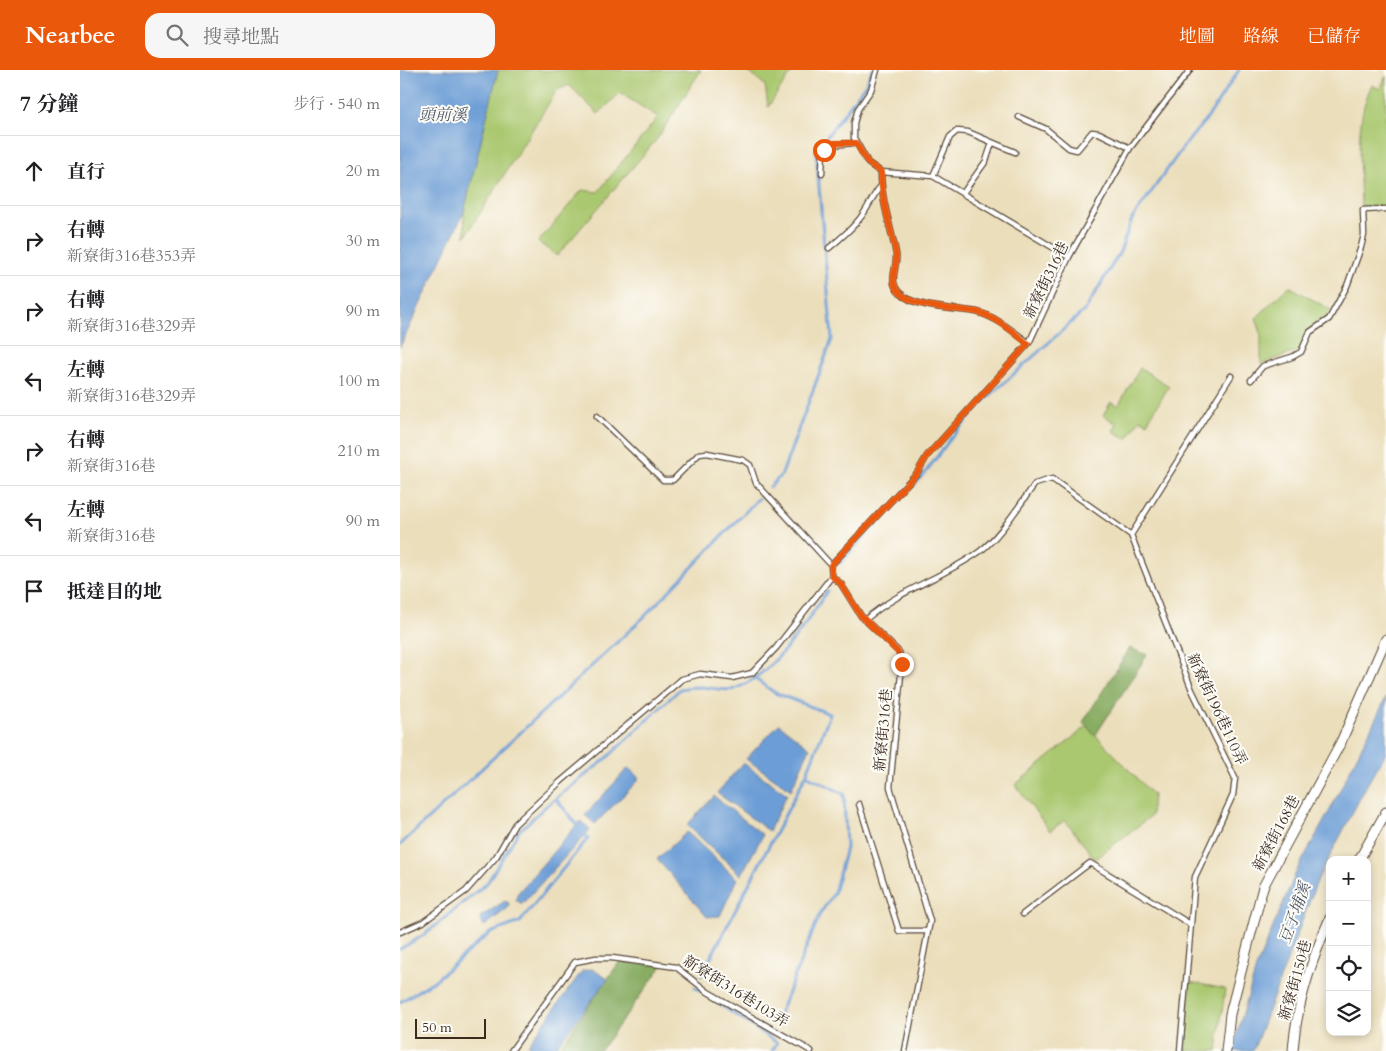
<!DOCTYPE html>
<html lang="zh-TW">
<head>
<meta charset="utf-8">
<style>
  body { margin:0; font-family:Cardo,"Noto Serif TC",serif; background:#f6f6f6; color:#202124 }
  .controls { position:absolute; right:15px; bottom:15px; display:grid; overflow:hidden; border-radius:10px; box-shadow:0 2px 8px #0003 }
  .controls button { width:45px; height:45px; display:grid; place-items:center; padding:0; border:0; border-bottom:1px solid #e0e0e0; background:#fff; color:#202124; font:25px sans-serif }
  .scale { position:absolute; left:15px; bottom:12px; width:71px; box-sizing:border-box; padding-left:5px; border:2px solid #3b2a1e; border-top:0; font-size:14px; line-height:18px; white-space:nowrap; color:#3b2a1e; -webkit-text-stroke:4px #fdfcf7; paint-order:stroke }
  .stop { position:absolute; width:15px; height:15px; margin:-11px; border:4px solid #ea580c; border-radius:50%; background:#fff }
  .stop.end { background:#ea580c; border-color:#fff; box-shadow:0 1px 5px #0008 }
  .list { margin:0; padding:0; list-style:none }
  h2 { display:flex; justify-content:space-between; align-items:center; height:65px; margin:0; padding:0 20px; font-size:21px }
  h2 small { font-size:16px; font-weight:400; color:#757577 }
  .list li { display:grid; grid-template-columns:32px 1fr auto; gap:15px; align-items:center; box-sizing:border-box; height:70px; padding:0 20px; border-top:1px solid #e0e0e0 }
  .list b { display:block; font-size:19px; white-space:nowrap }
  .list p { margin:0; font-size:16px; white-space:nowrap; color:#757577 }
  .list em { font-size:16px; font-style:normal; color:#757577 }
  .icon { flex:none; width:28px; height:28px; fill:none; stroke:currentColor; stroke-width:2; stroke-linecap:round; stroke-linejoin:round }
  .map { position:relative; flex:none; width:986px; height:981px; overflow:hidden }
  header { display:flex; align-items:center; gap:30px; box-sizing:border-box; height:70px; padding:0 25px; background:#ea580c; color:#fff }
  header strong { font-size:24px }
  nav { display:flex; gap:28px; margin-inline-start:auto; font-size:18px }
  .search { width:350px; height:45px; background:#f6f6f6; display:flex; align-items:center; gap:12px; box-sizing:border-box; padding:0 18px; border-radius:15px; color:#757577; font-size:19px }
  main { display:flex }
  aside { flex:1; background:#fff }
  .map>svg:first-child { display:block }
</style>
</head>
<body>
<header>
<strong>Nearbee</strong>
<div class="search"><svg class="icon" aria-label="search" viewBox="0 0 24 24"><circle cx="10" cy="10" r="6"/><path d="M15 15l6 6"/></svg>搜尋地點</div>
<nav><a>地圖</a><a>路線</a><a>已儲存</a></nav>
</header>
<main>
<aside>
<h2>7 分鐘<small>步行 · 540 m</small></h2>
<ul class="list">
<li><svg class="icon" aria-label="ahead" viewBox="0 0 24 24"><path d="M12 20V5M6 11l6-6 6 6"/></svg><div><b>直行</b></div><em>20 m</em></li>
<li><svg class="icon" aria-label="right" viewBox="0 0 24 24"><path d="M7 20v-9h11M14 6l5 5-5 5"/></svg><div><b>右轉</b><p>新寮街316巷353弄</p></div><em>30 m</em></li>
<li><svg class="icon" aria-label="right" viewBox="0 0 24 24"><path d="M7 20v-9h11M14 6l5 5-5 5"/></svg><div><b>右轉</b><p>新寮街316巷329弄</p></div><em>90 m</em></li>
<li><svg class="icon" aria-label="left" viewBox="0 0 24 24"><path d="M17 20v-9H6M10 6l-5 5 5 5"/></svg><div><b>左轉</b><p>新寮街316巷329弄</p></div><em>100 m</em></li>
<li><svg class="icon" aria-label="right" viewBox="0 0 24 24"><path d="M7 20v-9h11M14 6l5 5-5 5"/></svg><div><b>右轉</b><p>新寮街316巷</p></div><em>210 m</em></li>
<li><svg class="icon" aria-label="left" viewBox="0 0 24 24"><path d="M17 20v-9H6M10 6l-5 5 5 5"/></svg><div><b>左轉</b><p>新寮街316巷</p></div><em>90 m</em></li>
<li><svg class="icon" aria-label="arrive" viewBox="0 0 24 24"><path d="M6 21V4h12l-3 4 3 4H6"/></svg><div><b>抵達目的地</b></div></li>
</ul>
</aside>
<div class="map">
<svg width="986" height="981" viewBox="0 0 986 981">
  <rect width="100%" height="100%" fill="#fdfcf7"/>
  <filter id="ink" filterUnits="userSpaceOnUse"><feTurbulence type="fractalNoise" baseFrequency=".02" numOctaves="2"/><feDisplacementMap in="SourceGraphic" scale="10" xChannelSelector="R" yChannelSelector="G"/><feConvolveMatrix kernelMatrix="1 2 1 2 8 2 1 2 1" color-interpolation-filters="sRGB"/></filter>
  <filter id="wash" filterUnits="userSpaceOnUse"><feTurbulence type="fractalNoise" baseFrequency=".0096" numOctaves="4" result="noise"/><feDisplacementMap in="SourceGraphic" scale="20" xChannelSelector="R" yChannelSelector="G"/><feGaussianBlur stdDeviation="1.12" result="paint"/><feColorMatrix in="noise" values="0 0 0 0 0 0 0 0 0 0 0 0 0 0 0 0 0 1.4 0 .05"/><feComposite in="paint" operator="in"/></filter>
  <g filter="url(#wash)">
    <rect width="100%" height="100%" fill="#ebdebb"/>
    <path fill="#aac870" stroke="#727947" d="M98,0H301L257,69L157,186L138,172L182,120L198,122L258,47L220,23L198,44L169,15L157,20L65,167L64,142Z
      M346,0H393L368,37L365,15Z
      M986,6V138L961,136C960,99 954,48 972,15L980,19Z
      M889,216L931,240L910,260L901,280L861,294V263L856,248Z
      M740,298L769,316L747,353L740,349L727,369L713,361L717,354L703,345L711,332L718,336Z
      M687,656L753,725L751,746L695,789L665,750L650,761L615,715Z
      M790,912L825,919L817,981H786Z"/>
    <path fill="#87ac62" stroke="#616b40" d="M730,578L747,585L695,666L683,652Z
      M220,891L262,896L200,981H157Z"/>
    <path fill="#6c9dd6" stroke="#54647a" d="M0,0H98L64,142L0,277Z
      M986,628V683L968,713L918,809L853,981H832L857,895L897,800L930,740Z
      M379,654L410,678L391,720L346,689Z
      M343,693L387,724L369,761L317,723Z
      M228,698L238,706V711L195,754L185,745Z
      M314,726L363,765L341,805L287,755Z
      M180,751L189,758V761L122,834L116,830L117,824Z
      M287,762L337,809L320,846L307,847L257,789Z
      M105,831L109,833L108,838L86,855H82L80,847Z
      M192,899L208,909L153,981H137L128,975L182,901Z"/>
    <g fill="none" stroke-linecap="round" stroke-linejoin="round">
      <path stroke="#6c9dd6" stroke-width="3" d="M370,417L382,404L432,269L416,81L466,14L472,0
        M440,493L525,403L551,368L584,331L685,240L720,182L732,149L784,76L808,47L839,0
        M354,608L375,623L430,644L406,705L444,724L446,778L434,823L420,844L376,952
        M156,729L179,757
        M0,775L243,548L359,428
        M0,879L24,865L87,813L119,761L145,737L207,688L280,619C285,618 291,617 296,617C308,616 323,622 334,619C371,607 407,553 427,521
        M301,906L406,705
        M295,917L377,973L372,981
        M0,932L34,911L90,863L120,852L188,768L184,764"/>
    </g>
  </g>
  <g filter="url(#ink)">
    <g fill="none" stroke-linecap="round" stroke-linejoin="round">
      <defs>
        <path id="lane" d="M477,0L471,20L458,39L454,53V68L468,93L481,102L533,106L669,187
          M619,47L646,59L669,78L677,80L692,62L699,63L730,78
          M481,102C481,130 491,157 496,184C498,198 487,211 500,223C516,239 556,238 577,242C597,247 612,261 629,273
          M422,103L423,80L428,75L456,73
          M533,106L550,67L557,61L568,62L615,82
          M563,123L586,91L592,73
          M429,178C440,169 452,159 461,147C469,137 472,126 481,116
          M851,310L863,296L892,287L901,282L910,262L929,249L947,216L961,177L964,165L963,140L986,139
          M197,346L263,410H273L299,384L307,383L343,390L350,395L356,413L431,495
          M731,465L831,306
          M465,550C499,520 542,508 579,482C599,468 620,434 635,414L652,409L731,465L792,620L835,708L833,725L795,807L780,981
          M459,734L499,861H528
          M623,844L690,793L790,854
          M0,862L23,852L66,821L96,787L115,754L159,713L282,609L300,604L332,608L352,603L376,578L432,506
          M111,981L175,892L196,888H212L276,897L308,922L411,981
          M505,981L530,851L490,717L502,594L499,582L461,546L441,514L432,506L431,495L517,403L527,386L629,273L669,187L730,78L790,0"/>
        <path id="street" d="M959,790L986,742
          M826,981L830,944L863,817L941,672L986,569
          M893,981C896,936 912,889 930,848"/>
      </defs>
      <use href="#lane" stroke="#554536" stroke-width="7"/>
      <use href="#street" stroke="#554536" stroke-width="11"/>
      <use href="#lane" stroke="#fff" stroke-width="4.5"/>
      <use href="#street" stroke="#fff" stroke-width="9"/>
    </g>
  </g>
  <g fill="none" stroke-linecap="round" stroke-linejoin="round" filter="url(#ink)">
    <path stroke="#ea580c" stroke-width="6" d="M424,80L434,73H456L468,93L481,102C481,130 491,157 496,184C498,198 487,211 500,223C516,239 556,238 577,242C597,247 612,261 628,274L527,386L517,403L431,495L432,506L441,514L461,546L498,582L502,594"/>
  </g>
  <g text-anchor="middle" stroke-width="4" stroke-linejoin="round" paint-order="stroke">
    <g font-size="15" fill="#3b2a1e" stroke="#fdfcf7">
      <text transform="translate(646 210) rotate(-64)" y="5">新寮街316巷</text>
      <text transform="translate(817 639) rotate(65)" y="5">新寮街196巷110弄</text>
      <text transform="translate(483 660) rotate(-85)" y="5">新寮街316巷</text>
      <text transform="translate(876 763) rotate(-62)" y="5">新寮街168巷</text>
      <text transform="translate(895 910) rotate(-74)" y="5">新寮街150巷</text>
      <text transform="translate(336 921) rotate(32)" y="5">新寮街316巷103弄</text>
    </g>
    <g font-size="16" font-style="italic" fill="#4f5868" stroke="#fdfcf7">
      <text x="43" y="50">頭前溪</text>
      <text transform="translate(894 843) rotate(-70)" y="6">豆子埔溪</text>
    </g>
  </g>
</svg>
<div class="controls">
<button>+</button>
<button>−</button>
<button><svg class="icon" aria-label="locate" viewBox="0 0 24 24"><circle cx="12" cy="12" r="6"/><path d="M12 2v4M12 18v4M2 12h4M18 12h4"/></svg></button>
<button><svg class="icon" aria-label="layers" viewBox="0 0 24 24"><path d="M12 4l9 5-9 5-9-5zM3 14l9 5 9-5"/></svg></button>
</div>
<div class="scale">50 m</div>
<div class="stop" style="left:424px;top:80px"></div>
<div class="stop end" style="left:502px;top:594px"></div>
</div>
</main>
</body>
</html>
